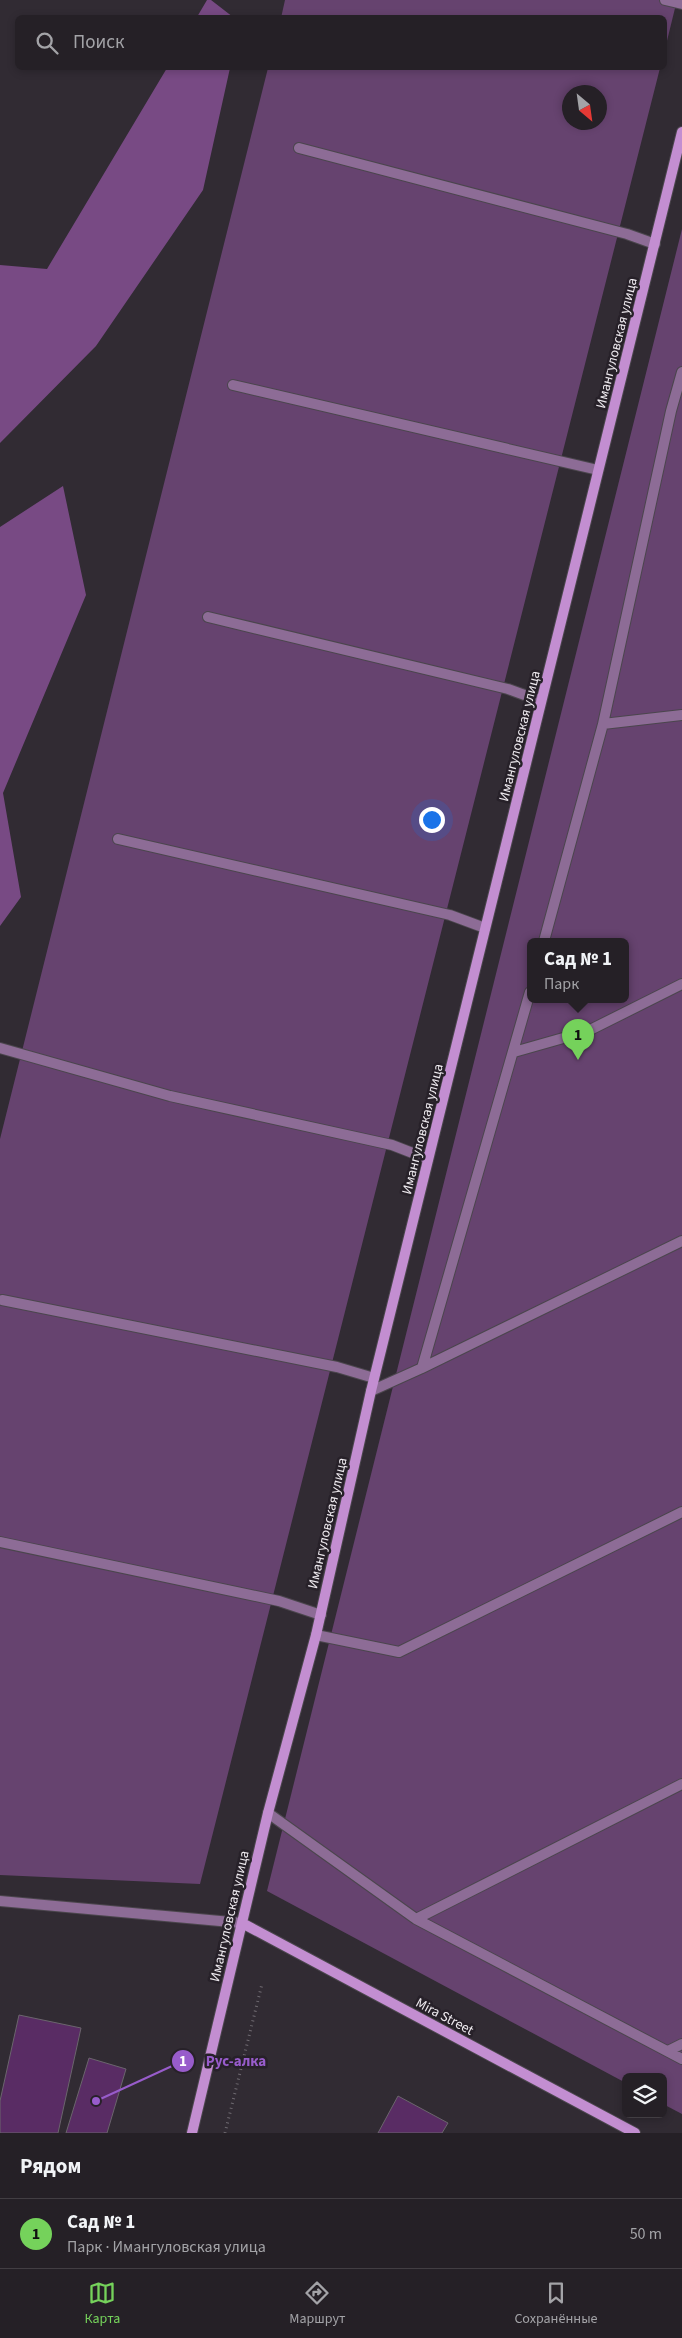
<!DOCTYPE html>
<html lang="ru">
<head>
<meta charset="utf-8">
<style>
  body { margin:0; font-family:"Source Sans 3",sans-serif; background:#312d32; color:#f1f3f6 }
  .controls { position:absolute; right:15px; bottom:15px; display:grid; overflow:hidden; border-radius:8px; box-shadow:0 2px 8px #0003 }
  .controls button { width:45px; height:45px; display:grid; place-items:center; padding:0; border:0; border-bottom:1px solid #423e43; background:#252026; color:#f1f3f6; font:25px sans-serif }
  .compass { position:absolute; left:562px; top:85px; width:45px; height:45px; border-radius:50%; background:#252026; box-shadow:0 2px 8px #0003; rotate:151deg }
  .you { position:absolute; left:431px; top:819px; width:18px; height:18px; margin:-12px; border:4px solid #fff; border-radius:50%; background:#1a73e8; box-shadow:0 0 0 8px #1a73e833 }
  .badge { display:grid; place-items:center; width:32px; height:32px; border-radius:50%; background:#75d25b; color:#111; font-size:16px; font-weight:700 }
  .pin { position:absolute; translate:-50% -41px; filter:drop-shadow(0 1px 2px #0008) }
  .pin::after { content:''; position:absolute; top:26px; width:18px; height:15px; background:inherit; clip-path:polygon(0 0,100% 0,50% 100%) }
  .popup { position:absolute; left:527px; top:938px; width:102px; height:65px; box-sizing:border-box; display:grid; place-content:center; border-radius:8px; background:#252026; filter:drop-shadow(0 1px 4px #0005); font-size:16px; white-space:nowrap; color:#a3a3a7 }
  .popup b { font-size:19px; color:#f1f3f6 }
  .popup::after { content:''; position:absolute; left:50%; top:100%; margin-left:-10px; border:10px solid transparent; border-top-color:#252026 }
  .list { margin:0; padding:0; list-style:none }
  h2 { display:flex; justify-content:space-between; align-items:center; height:65px; margin:0; padding:0 20px; font-size:21px }
  h2 small { font-size:16px; font-weight:400; color:#a3a3a7 }
  .list li { display:grid; grid-template-columns:32px 1fr auto; gap:15px; align-items:center; box-sizing:border-box; height:70px; padding:0 20px; border-top:1px solid #423e43 }
  .list b { display:block; font-size:19px; white-space:nowrap }
  .list p { margin:0; font-size:16px; white-space:nowrap; color:#a3a3a7 }
  .list em { font-size:16px; font-style:normal; color:#a3a3a7 }
  .icon { flex:none; width:28px; height:28px; fill:none; stroke:currentColor; stroke-width:2; stroke-linecap:round; stroke-linejoin:round }
  .map { position:relative; flex:none; width:682px; height:2133px; overflow:hidden }
  .search { position:absolute; background:#252026; box-shadow:0 2px 8px #0003; left:15px; right:15px; top:15px; height:55px; display:flex; align-items:center; gap:12px; box-sizing:border-box; padding:0 18px; border-radius:8px; color:#a3a3a7; font-size:19px }
  .sheet { height:135px; background:#252026 }
  nav { display:flex; justify-content:space-around; align-items:center; box-sizing:border-box; height:70px; border-top:1px solid #423e43; background:#252026; font-size:14px; color:#a3a3a7 }
  nav a { display:grid; justify-items:center; gap:2px }
  nav .on { color:#75d25b }
  .map>svg:first-child { display:block }
</style>
</head>
<body>
<div class="map">
<svg width="682" height="2133" viewBox="0 0 682 2133">
  <rect width="100%" height="100%" fill="#312b33"/>
  <path fill="#66436f" fill-rule="evenodd" d="M285,0H677L665,49L664,18H281Z
    M268,68H660L200,1884L0,1875V1139ZM570,92H600V122H570Z
    M682,229V2114L663,2104V2077H626V2083L267,1891ZM530,941H626V999H530Z"/>
  <path fill="#784a84" d="M207,0H211L233,17H197Z
    M167,68H230L203,190L96,346L0,443V265L47,269Z
    M63,486L86,595L3,793L21,897L0,926V527Z"/>
  <path fill="#592c64" stroke="#6b656d" d="M19,2015L81,2028L58,2133H0V2101Z
    M89,2058L126,2069L107,2133H66Z
    M398,2096L448,2123L442,2133H378Z"/>
  <g fill="none" stroke-linecap="round" stroke-linejoin="round">
    <defs>
      <path id="lane" d="M665,0L682,4
        M299,148L627,234L655,244
        M233,385L598,470
        M208,617L508,689L541,701
        M603,724L682,715
        M118,839L450,915L485,928
        M544,941L603,724L671,411L682,372
        M0,1048L170,1096L392,1145L428,1159
        M514,1052L588,1031L682,984
        M2,1300L337,1367L374,1378
        M422,1368L682,1241
        M371,1391L422,1368L530,992
        M0,1542L279,1601L321,1615
        M316,1635L399,1652L682,1512
        M268,1813L416,1919L682,2059
        M0,1901L242,1923
        M416,1919L682,1784
        M668,2051L682,2044"/>
      <path id="secondary" d="M242,1923L635,2133
        M192,2133L268,1813L316,1635L371,1391L682,132"/>
    </defs>
    <use href="#lane" stroke="#4b464d" stroke-width="12"/>
    <use href="#secondary" stroke="#4b464d" stroke-width="12"/>
    <path stroke="#6f6a71" stroke-width="3" stroke-dasharray="1 4" stroke-linecap="butt" d="M225,2133L262,1984"/>
    <use href="#lane" stroke="#8d6c96" stroke-width="10"/>
    <use href="#secondary" stroke="#c38ed1" stroke-width="10"/>
  </g>
  <g text-anchor="middle" stroke-width="5" stroke-linejoin="round" paint-order="stroke">
    <g font-size="14" fill="#eeeaef" stroke="#272129">
      <text transform="translate(616 343) rotate(-76)" y="5">Имангуловская улица</text>
      <text transform="translate(519 736) rotate(-76)" y="5">Имангуловская улица</text>
      <text transform="translate(422 1129) rotate(-76)" y="5">Имангуловская улица</text>
      <text transform="translate(327 1523) rotate(-77)" y="5">Имангуловская улица</text>
      <text transform="translate(229 1916) rotate(-77)" y="5">Имангуловская улица</text>
      <text transform="translate(445 2016) rotate(28)" y="5">Mira Street</text>
    </g>
  </g>
  <path fill="none" stroke="#985ccb" stroke-width="2" d="M96 2101L183 2061"/>
  <g fill="#985ccb" stroke="#272129" stroke-width="2">
    <circle cx="96" cy="2101" r="5"/>
    <circle cx="183" cy="2061" r="12"/>
  </g>
  <g font-size="15" text-anchor="middle" font-weight="bold" fill="#fff">
    <text x="183" y="2066">1</text>
  </g>
  <g font-size="15" text-anchor="middle" font-weight="bold" fill="#985ccb" stroke="#272129" stroke-width="5" stroke-linejoin="round" paint-order="stroke">
    <text x="236" y="2066">Рус-алка</text>
  </g>
</svg>
<div class="controls">
<button><svg class="icon" aria-label="layers" viewBox="0 0 24 24"><path d="M12 4l9 5-9 5-9-5zM3 14l9 5 9-5"/></svg></button>
</div>
<svg class="compass" viewBox="-18 -18 36 36"><path d="M0-13l5 13h-10z" fill="#e53935"/><path d="M0 13l5-13h-10z" fill="#a3a3a7"/></svg>
<div class="you"></div>
<div class="pin badge" style="left:578px;top:1060px">1</div>
<div class="popup"><b>Сад № 1</b>Парк</div>
<div class="search"><svg class="icon" aria-label="search" viewBox="0 0 24 24"><circle cx="10" cy="10" r="6"/><path d="M15 15l6 6"/></svg>Поиск</div>
</div>
<section class="sheet">
<h2>Рядом<small></small></h2>
<ul class="list">
<li><span class="badge">1</span><div><b>Сад № 1</b><p>Парк · Имангуловская улица</p></div><em>50 m</em></li>
</ul>
</section>
<nav>
<a class="on"><svg class="icon" aria-label="map" viewBox="0 0 24 24"><path d="M3 6l6-2 6 2 6-2v14l-6 2-6-2-6 2zM9 4v14M15 6v14"/></svg>Карта</a>
<a><svg class="icon" aria-label="directions" viewBox="0 0 24 24"><path d="M12 3l9 9-9 9-9-9zM9 14v-3h6M13 9l2 2-2 2"/></svg>Маршрут</a>
<a><svg class="icon" aria-label="saved" viewBox="0 0 24 24"><path d="M7 4h10v16l-5-4-5 4z"/></svg>Сохранённые</a>
</nav>
</body>
</html>
